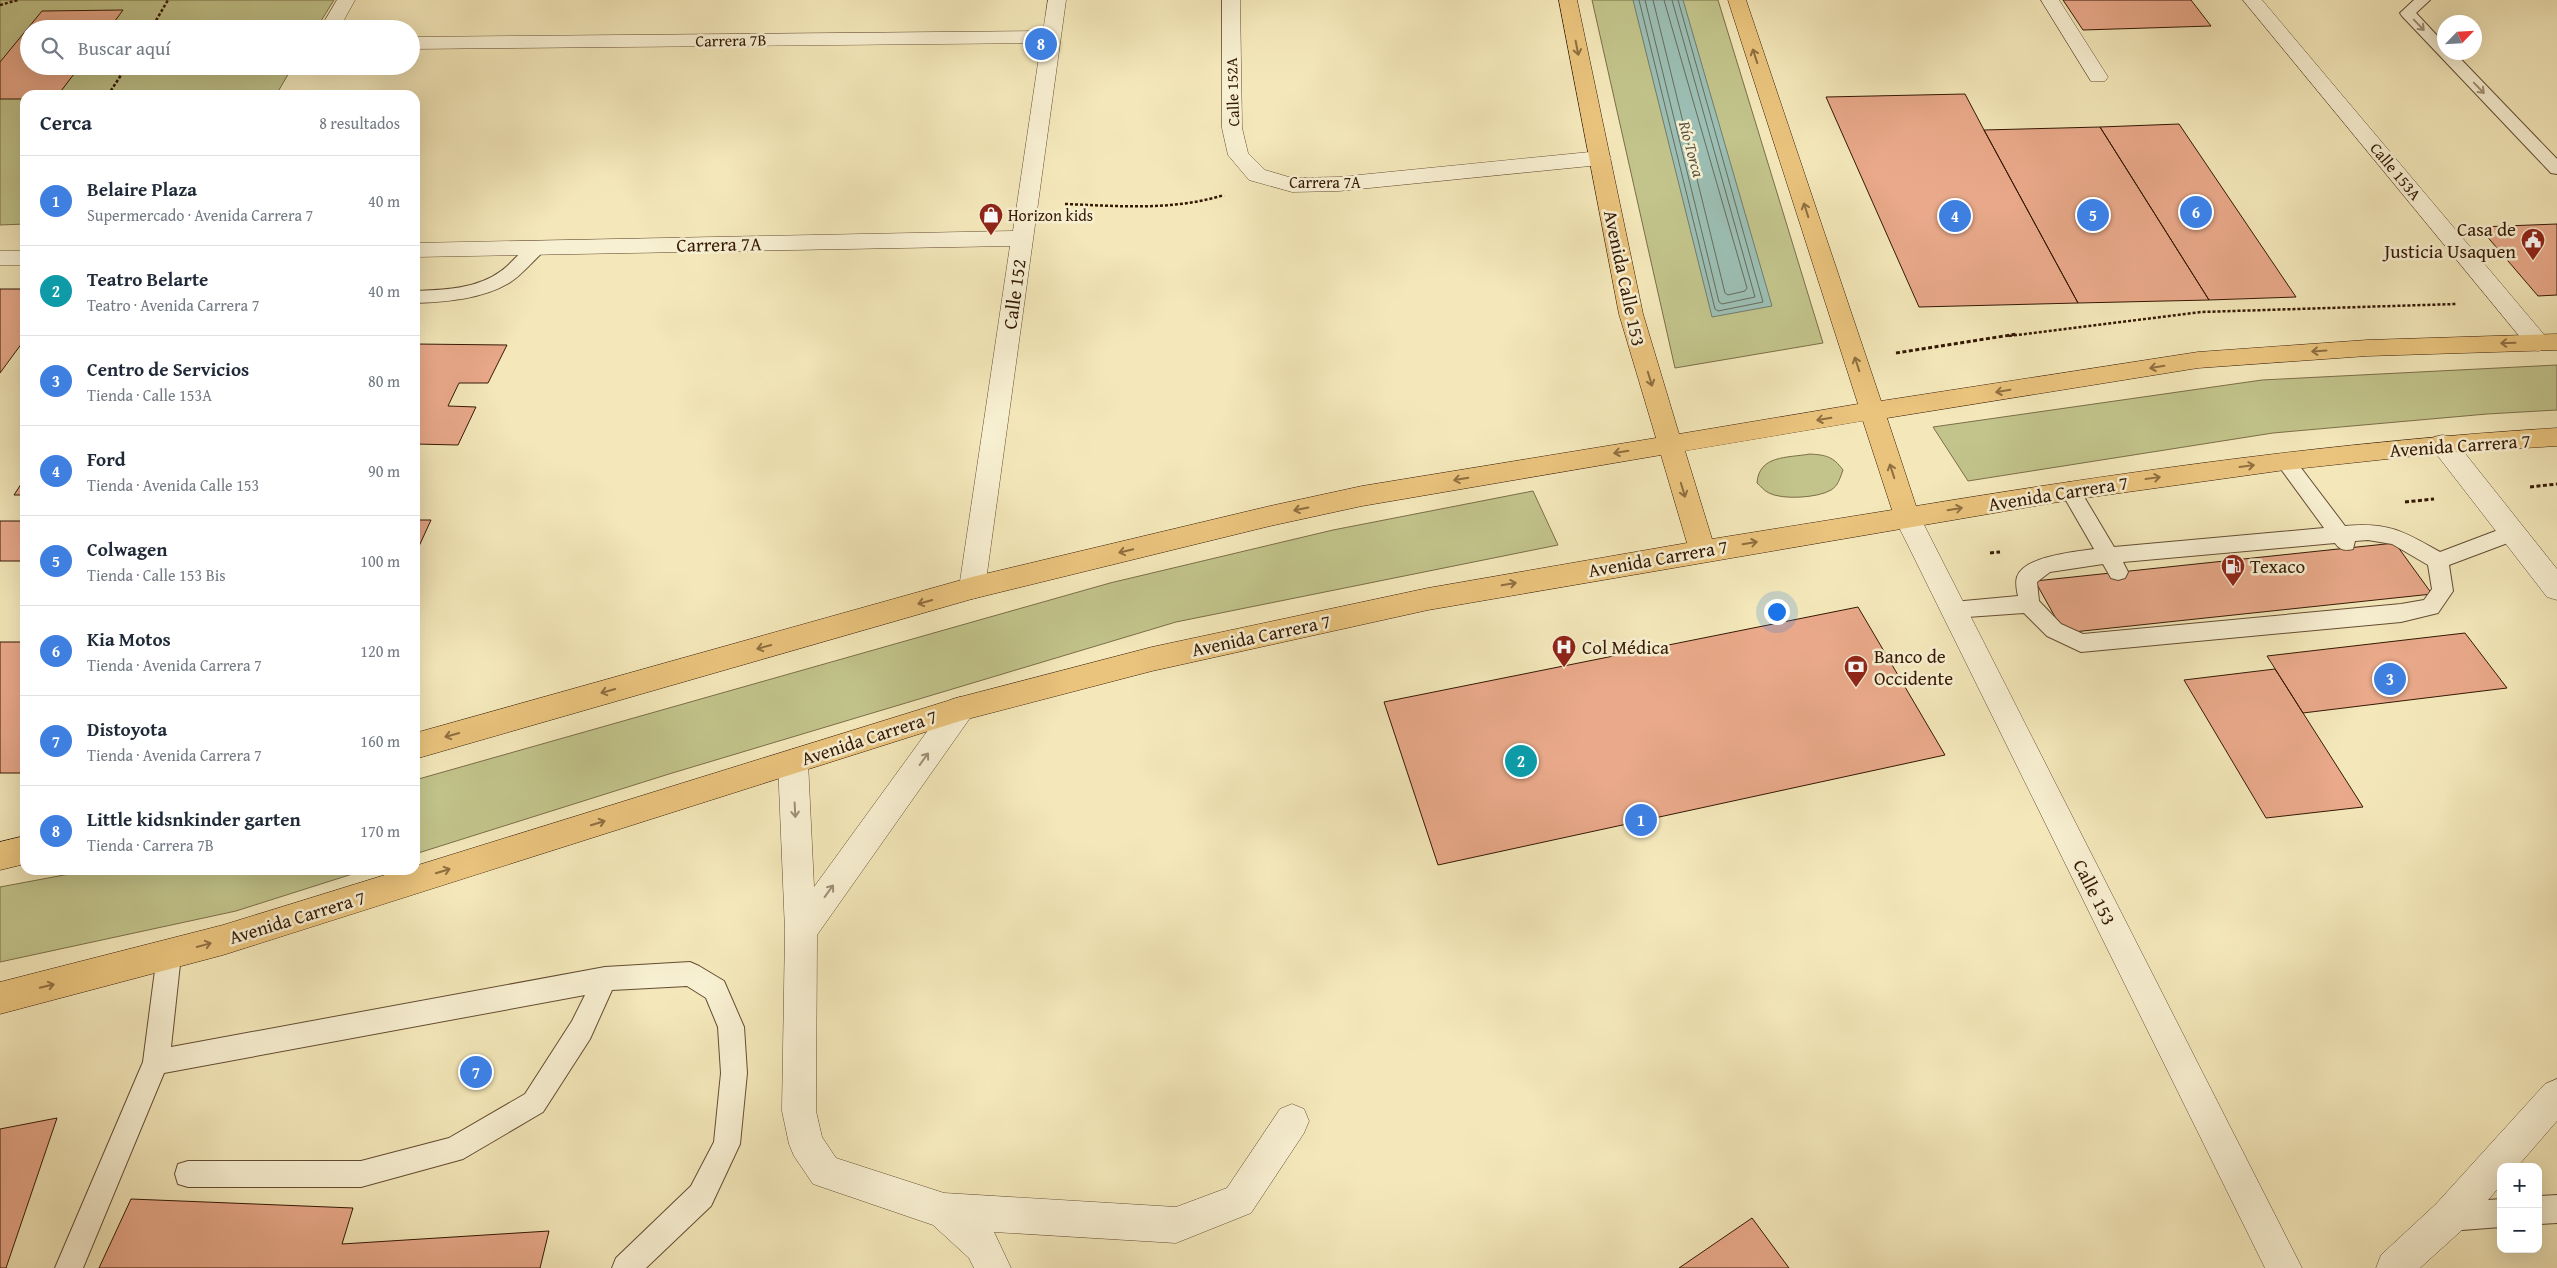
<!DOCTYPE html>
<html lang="es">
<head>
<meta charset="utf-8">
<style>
  body { margin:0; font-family:"Gentium Book Plus",serif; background:#f6f6f7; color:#1f2937 }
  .controls { position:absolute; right:15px; bottom:15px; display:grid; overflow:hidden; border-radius:10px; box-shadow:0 5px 20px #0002 }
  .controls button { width:45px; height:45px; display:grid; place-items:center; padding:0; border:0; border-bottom:1px solid #e0e1e3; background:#fff; color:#1f2937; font:25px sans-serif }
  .compass { position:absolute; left:2437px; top:15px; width:45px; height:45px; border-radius:50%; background:#fff; box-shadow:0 5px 20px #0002; rotate:65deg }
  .you { position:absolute; left:1776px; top:611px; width:18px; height:18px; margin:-12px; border:4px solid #fff; border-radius:50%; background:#1a73e8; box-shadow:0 0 0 8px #1a73e833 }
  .badge { display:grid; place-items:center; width:32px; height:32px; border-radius:50%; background:#8f2418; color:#fff; font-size:16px; font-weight:700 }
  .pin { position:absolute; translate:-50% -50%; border:2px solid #fff; box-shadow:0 1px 5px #0006 }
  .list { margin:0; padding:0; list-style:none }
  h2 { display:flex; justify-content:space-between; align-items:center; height:65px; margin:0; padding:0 20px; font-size:21px }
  h2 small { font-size:16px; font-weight:400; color:#747a83 }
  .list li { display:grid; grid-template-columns:32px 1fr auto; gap:15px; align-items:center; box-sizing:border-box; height:90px; padding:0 20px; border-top:1px solid #e0e1e3 }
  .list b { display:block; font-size:19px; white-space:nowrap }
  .list p { margin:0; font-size:16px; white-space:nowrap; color:#747a83 }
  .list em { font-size:16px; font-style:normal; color:#747a83 }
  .icon { flex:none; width:28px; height:28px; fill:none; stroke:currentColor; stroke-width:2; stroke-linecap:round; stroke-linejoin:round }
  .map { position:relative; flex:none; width:2557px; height:1268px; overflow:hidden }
  .search { position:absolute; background:#fff; box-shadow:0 5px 20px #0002; left:20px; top:20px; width:400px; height:55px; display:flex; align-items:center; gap:12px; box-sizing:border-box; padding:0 18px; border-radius:28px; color:#747a83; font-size:19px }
  .panel { position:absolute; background:#fff; box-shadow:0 5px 20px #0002; left:20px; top:90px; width:400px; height:785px; border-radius:15px }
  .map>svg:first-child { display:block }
</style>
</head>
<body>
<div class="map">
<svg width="2557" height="1268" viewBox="0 0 2557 1268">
  <rect width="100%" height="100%" fill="#f4e8ba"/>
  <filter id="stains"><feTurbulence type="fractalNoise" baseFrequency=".004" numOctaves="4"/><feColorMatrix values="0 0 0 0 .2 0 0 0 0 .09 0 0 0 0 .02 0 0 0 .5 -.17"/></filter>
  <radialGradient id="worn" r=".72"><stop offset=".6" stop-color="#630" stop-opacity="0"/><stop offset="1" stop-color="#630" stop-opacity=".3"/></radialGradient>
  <path fill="#c2c48b" stroke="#7b6e48" d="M0,0H334L316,29H29V66H293L276,95H25V224L0,225Z
    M1592,0H1718L1823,343L1675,368Z
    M2557,365V410L2487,414L2273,433L1968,481L1933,427L2262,380Z
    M1810,454C1825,455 1833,456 1843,470C1840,478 1838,486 1831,490C1818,498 1782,500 1769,493C1764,491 1761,486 1757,483C1759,455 1787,458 1810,454Z
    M1533,491L1558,545L1176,622L669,774L415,854V780L1110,583L1333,530Z
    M91,870H365L236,911L0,962V887Z"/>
  <path fill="#9cbfb5" stroke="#727c6e" d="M1633,0H1683L1772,306L1712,317Z"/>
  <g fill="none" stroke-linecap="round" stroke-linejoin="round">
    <path stroke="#686c5c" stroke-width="1" d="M1639,0L1715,309L1718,311L1763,302L1678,0
      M1645,0L1719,302L1722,304L1755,297L1672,0
      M1653,0L1725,293L1728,295L1745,291L1747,288L1664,0"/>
  </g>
  <path fill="#e9a98a" stroke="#341804" d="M2063,0H2191L2211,26L2083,30Z
    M123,10L109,29H29V66H80L58,95H25V99H0V62L42,11Z
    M1965,94L1984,130L2078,303L1919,307L1826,97Z
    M2179,124L2296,297L2209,300L2100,127Z
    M2100,127L2209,300L2078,303L1984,130Z
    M2557,224V295L2538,296L2479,227Z
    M0,289H25V339L0,373Z
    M415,344L507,345L488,383H459L448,406L476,407L458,445L415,444Z
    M25,478V495H14Z
    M415,520H431L415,555Z
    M0,521H25V561H0Z
    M2395,543L2432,594L2064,633L2035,581Z
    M1858,607L1945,755L1438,865L1384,702Z
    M2465,633L2507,688L2303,713L2267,656Z
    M0,642H25V773H0Z
    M2275,669L2303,713L2363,807L2266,818L2184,680Z
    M57,1118L6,1268H0V1129Z
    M131,1199L353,1208L342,1244L549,1231L540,1268H99Z
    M1752,1218L1789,1268H1679Z"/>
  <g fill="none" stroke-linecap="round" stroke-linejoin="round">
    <defs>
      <path id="lane" d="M2414,0H2430L2416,13L2444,43V52H2454L2557,159V174L2551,173L2402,16L2400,13Z
        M537,242L543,244L546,248L543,252C532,262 522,275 509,283C482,299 446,302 415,303V291C443,290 477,289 501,271C513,263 523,246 537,242Z
        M2285,454L2292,456L2345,526C2388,522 2403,531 2440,552L2514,524L2521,526L2524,532L2521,538L2449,565L2453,591L2438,613L2401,622L2081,652L2047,636L2024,613L1953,618L1946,616L1943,610L1946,604L1953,602L2018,596C2017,591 2015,583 2017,577C2024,556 2075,552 2094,549L2060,490L2063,485L2070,482L2077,485L2114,547L2324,528L2275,461L2278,456ZM2368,540L2392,544L2428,565L2432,589L2424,600L2401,604L2083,634L2061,624L2039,601L2037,582L2050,572L2103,564L2111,578L2118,580L2125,578L2128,572L2123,562L2335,543C2340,550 2344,551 2353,549L2355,541Z
        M169,943L178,947L181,955L171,1047L605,967L690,962L699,966L724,981L744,1027L747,1073L740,1144L711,1206L646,1268H612L616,1258L691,1186L714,1142L721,1073L718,1027L706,998L687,986L612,990L590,1039L543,1112L463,1159L361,1187H188L178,1184L175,1174L178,1164L188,1161H361L449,1138L525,1094L572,1021L585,995L164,1073L83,1268H55L143,1062L157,955L160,947Z
        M2557,1195V1223L2538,1224V1196Z
        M2501,1199V1227L2449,1231L2439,1227L2435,1217L2439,1207L2449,1203Z"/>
      <path id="street" d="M337,0H355L339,29H320Z
        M1048,0H1066L985,588L982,596L972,599L962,596L959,588L1010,246L415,257V243L1013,231L1041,43L411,49V37L1043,31Z
        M1222,0H1240L1242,128L1248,153L1265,170L1292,178L1339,177L1600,151L1607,153L1611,158L1607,163L1600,165L1339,191L1292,192L1249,180L1228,155L1222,128Z
        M2041,0H2059L2108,77L2105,81H2091Z
        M2243,0H2262L2546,337L2550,343L2546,349L2538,351L2530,349Z
        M0,251H25V265H0Z
        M2443,435L2452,437L2557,569V600L2547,597L2434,451L2431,444L2434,437Z
        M1907,507L1916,510L1920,517L2302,1268H2265L1894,517L1898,510Z
        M960,697L970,700L974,709L970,718L817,935L816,1111L822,1137L836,1158L944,1193L1176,1207L1227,1188L1280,1109L1292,1104L1304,1109L1309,1121L1304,1133L1251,1213L1176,1243L994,1232L1011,1268H974L969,1258L933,1225L813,1184L794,1156L789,1144L782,1111L785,931L778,762L783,753L793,749L803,753L808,762L814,887L950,700Z
        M2557,1079V1121L2517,1167H2501V1185L2462,1230L2420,1268H2376L2381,1255L2436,1204L2545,1084Z"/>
      <path id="primary" d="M1559,0H1577L1643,314L1679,434L1858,404L1728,0H1746L1881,401L2198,352L2367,340L2557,334V350L2367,356L2198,368L1887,418L1916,506C2129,471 2342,441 2557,428V446L2443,453L2285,470L2070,500L1428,610L1152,671L960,721L223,955L0,1014V982L223,925L401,870H415V866L960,697L1152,647L1428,588L1687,543L1661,455L1362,506L1270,526L972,599L415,759V733L972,577L1270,506L1362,486L1656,438L1619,314ZM1863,421L1892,510L1712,539L1685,451Z
        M25,836V864L0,870V842Z"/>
    </defs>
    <use href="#lane" stroke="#644c32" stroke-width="2"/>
    <use href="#street" stroke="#644c32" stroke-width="1"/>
    <use href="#primary" stroke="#341804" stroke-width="1"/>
    <path stroke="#341804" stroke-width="2.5" stroke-dasharray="3 2" stroke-linecap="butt" d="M0,5L18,0
      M151,29L168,0
      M108,95L127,66
      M1065,204C1119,206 1172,211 1224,195
      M2009,336L2201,312L2456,304"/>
    <path stroke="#341804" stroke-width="3" stroke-dasharray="4 2.5" stroke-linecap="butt" d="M1896,353L2017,334
      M2530,487L2557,484
      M2405,502L2434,499
      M1990,553L2000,552"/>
    <use href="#lane" fill="#f8f0d2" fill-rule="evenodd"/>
    <use href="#street" fill="#f8f0d2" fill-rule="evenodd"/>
    <use href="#primary" fill="#eac47d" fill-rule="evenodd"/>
  </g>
  <defs><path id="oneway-shaft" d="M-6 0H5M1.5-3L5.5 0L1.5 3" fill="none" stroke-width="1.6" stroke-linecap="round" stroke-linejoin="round" transform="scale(1.25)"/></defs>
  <g stroke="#a08f75">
    <use href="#oneway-shaft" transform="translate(2419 25) rotate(46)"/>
    <use href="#oneway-shaft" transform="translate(2479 88) rotate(46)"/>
    <use href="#oneway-shaft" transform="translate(924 759) rotate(-54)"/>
    <use href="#oneway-shaft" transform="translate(795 810) rotate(87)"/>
    <use href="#oneway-shaft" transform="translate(829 891) rotate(-54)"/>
  </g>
  <g stroke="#8f6e40">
    <use href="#oneway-shaft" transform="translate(1577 48) rotate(79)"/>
    <use href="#oneway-shaft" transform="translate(1755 56) rotate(-108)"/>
    <use href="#oneway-shaft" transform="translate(1806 210) rotate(-108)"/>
    <use href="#oneway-shaft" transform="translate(2508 343) rotate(178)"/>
    <use href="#oneway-shaft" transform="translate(2319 351) rotate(176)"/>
    <use href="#oneway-shaft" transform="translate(1857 364) rotate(-108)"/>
    <use href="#oneway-shaft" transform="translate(2157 367) rotate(171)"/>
    <use href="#oneway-shaft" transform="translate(1650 379) rotate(73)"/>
    <use href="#oneway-shaft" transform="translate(2003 391) rotate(171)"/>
    <use href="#oneway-shaft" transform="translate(1824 419) rotate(171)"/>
    <use href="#oneway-shaft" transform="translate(1621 452) rotate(171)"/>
    <use href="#oneway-shaft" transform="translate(2247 466) rotate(-8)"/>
    <use href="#oneway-shaft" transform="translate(1892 471) rotate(-108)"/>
    <use href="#oneway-shaft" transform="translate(2153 478) rotate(-8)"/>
    <use href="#oneway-shaft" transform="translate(1461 479) rotate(170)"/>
    <use href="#oneway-shaft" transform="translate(1683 490) rotate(73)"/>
    <use href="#oneway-shaft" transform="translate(1301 509) rotate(168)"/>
    <use href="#oneway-shaft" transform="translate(1955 509) rotate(-9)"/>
    <use href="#oneway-shaft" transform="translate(1750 543) rotate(-9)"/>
    <use href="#oneway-shaft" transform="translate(1126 551) rotate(166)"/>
    <use href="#oneway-shaft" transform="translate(1509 584) rotate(-10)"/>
    <use href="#oneway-shaft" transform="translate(925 602) rotate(164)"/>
    <use href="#oneway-shaft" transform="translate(764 647) rotate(164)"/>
    <use href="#oneway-shaft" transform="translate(608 691) rotate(164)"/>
    <use href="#oneway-shaft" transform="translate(452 735) rotate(164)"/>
    <use href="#oneway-shaft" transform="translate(598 823) rotate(-17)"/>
    <use href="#oneway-shaft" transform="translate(443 871) rotate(-17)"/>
    <use href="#oneway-shaft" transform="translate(204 945) rotate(-15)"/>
    <use href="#oneway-shaft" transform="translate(47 986) rotate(-14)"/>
  </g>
  <defs>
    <symbol id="shop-pin" viewBox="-11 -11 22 30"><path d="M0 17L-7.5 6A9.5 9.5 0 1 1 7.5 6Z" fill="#8f2418" stroke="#f8f0d2"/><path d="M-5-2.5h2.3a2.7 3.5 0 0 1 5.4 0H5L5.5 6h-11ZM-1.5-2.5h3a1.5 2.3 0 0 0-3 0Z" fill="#fff"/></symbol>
    <symbol id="civic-pin" viewBox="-11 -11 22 30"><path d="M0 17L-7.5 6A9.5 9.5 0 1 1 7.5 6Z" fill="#8f2418" stroke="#f8f0d2"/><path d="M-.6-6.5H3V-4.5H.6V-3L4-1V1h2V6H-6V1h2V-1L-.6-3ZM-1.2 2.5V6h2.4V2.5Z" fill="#fff"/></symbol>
    <symbol id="fuel-pin" viewBox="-11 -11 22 30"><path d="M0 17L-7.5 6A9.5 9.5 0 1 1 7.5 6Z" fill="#8f2418" stroke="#f8f0d2"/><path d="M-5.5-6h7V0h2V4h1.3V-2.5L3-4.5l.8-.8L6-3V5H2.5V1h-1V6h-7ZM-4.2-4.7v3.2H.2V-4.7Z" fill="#fff"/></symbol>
    <symbol id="hospital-pin" viewBox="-11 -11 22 30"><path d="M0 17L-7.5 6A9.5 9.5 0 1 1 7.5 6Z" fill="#8f2418" stroke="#f8f0d2"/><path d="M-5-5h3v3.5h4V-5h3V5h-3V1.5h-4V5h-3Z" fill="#fff"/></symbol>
    <symbol id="bank-pin" viewBox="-11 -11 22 30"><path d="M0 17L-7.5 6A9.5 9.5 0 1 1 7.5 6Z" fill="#8f2418" stroke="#f8f0d2"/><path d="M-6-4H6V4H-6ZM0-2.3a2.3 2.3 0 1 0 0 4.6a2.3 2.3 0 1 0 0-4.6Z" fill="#fff"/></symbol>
  </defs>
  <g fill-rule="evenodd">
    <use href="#shop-pin" x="977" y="201" width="28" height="38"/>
    <use href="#civic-pin" x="2519" y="226" width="28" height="38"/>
    <use href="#fuel-pin" x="2219" y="552" width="28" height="38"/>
    <use href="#hospital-pin" x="1550" y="633" width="28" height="38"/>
    <use href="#bank-pin" x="1842" y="653" width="28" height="38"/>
  </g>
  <g text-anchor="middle" stroke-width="5" stroke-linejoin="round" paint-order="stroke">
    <g font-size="16" fill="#341804" stroke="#f8f0d2">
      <text transform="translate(731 40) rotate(-1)" y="6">Carrera 7B</text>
      <text transform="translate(1232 92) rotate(-92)" y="6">Calle 152A</text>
      <text transform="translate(2396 171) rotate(50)" y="6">Calle 153A</text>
      <text x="1325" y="188">Carrera 7A</text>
    </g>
    <g font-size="16" font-style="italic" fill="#585242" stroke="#f8f0d2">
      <text transform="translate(1692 149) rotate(75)" y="6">Río Torca</text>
    </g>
    <g font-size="16" fill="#341804" stroke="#f8f0d2" text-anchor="start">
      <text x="1008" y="221">Horizon kids</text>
    </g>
    <g font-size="19" fill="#341804" stroke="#f8f0d2" text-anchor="start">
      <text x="2516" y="236" text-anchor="end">Casa de<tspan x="2516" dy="22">Justicia Usaquen</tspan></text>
      <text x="2250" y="573">Texaco</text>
      <text x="1582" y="654">Col Médica</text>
      <text x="1874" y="663">Banco de<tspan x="1874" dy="22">Occidente</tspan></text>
    </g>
    <g font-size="19" fill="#341804" stroke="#f8f0d2">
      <text transform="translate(719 244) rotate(-1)" y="7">Carrera 7A</text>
      <text transform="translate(1625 278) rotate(78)" y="7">Avenida Calle 153</text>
      <text transform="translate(1014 294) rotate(-82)" y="7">Calle 152</text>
      <text transform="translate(2460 445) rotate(-4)" y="7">Avenida Carrera 7</text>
      <text transform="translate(2058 493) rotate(-9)" y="7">Avenida Carrera 7</text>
      <text transform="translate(1658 558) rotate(-10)" y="7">Avenida Carrera 7</text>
      <text transform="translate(1261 635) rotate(-12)" y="7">Avenida Carrera 7</text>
      <text transform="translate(869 737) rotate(-18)" y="7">Avenida Carrera 7</text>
      <text transform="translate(2095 892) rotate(63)" y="7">Calle 153</text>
      <text transform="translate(297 917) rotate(-17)" y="7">Avenida Carrera 7</text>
    </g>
  </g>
  <rect width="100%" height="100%" filter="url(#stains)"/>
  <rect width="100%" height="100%" fill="url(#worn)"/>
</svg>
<div class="controls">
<button>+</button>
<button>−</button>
</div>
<svg class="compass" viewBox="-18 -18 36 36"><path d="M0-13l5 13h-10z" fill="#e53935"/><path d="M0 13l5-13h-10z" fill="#747a83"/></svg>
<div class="you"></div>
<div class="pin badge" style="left:1641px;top:820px;background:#3f7fe0">1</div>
<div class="pin badge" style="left:1521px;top:761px;background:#0f9aa8">2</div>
<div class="pin badge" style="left:2390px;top:679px;background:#3f7fe0">3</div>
<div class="pin badge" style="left:1955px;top:216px;background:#3f7fe0">4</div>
<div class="pin badge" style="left:2093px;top:215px;background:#3f7fe0">5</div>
<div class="pin badge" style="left:2196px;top:212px;background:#3f7fe0">6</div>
<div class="pin badge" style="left:476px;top:1072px;background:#3f7fe0">7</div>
<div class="pin badge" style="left:1041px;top:44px;background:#3f7fe0">8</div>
<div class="search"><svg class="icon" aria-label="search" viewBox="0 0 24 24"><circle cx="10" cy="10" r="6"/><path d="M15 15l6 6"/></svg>Buscar aquí</div>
<section class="panel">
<h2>Cerca<small>8 resultados</small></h2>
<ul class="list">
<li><span class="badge" style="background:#3f7fe0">1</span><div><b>Belaire Plaza</b><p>Supermercado · Avenida Carrera 7</p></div><em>40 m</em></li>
<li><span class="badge" style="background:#0f9aa8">2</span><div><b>Teatro Belarte</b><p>Teatro · Avenida Carrera 7</p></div><em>40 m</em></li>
<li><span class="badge" style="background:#3f7fe0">3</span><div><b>Centro de Servicios</b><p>Tienda · Calle 153A</p></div><em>80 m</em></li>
<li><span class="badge" style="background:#3f7fe0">4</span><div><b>Ford</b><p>Tienda · Avenida Calle 153</p></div><em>90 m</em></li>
<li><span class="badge" style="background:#3f7fe0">5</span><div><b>Colwagen</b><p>Tienda · Calle 153 Bis</p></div><em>100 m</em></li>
<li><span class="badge" style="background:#3f7fe0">6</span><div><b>Kia Motos</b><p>Tienda · Avenida Carrera 7</p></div><em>120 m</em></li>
<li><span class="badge" style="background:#3f7fe0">7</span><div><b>Distoyota</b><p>Tienda · Avenida Carrera 7</p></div><em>160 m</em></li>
<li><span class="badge" style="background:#3f7fe0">8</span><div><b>Little kidsnkinder garten</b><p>Tienda · Carrera 7B</p></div><em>170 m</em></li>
</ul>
</section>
</div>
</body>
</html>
